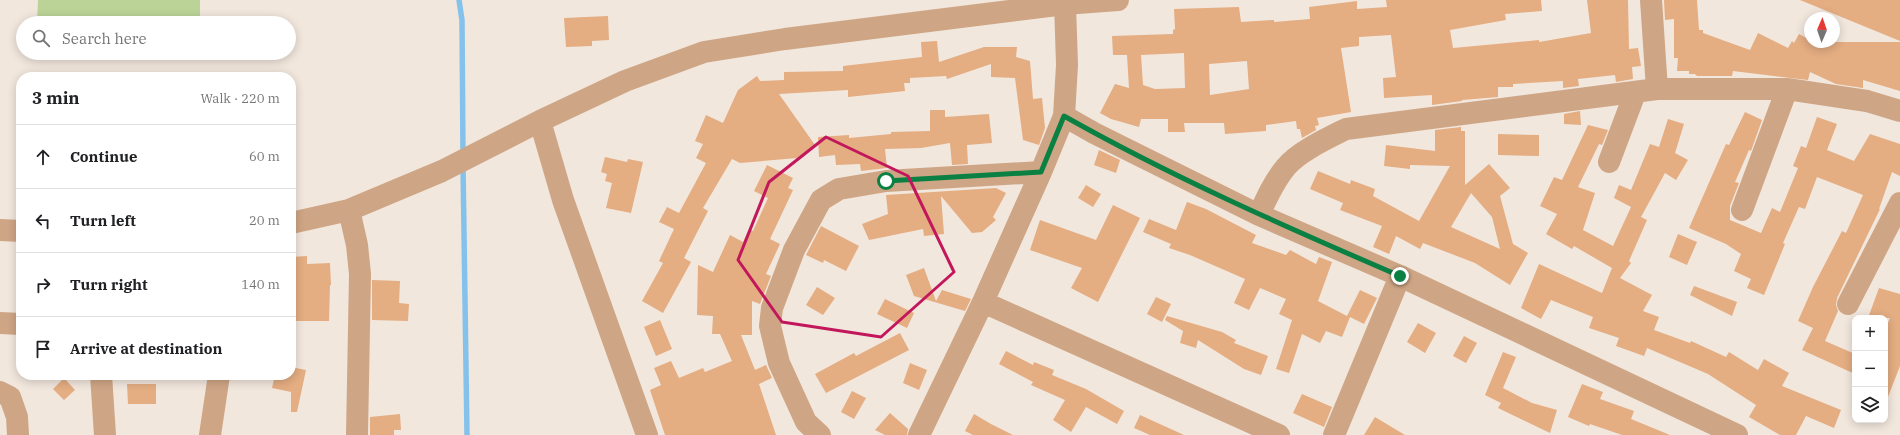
<!DOCTYPE html>
<html lang="en">
<head>
<meta charset="utf-8">
<style>
  body { margin:0; font-family:"IBM Plex Serif",serif; background:#f2f2f2; color:#202124 }
  .controls { position:absolute; right:12px; bottom:12px; display:grid; overflow:hidden; border-radius:8px; box-shadow:0 2px 10px #0003 }
  .controls button { width:36px; height:36px; display:grid; place-items:center; padding:0; border:0; border-bottom:1px solid #e0e0e0; background:#fff; color:#202124; font:20px sans-serif }
  .compass { position:absolute; left:1804px; top:12px; width:36px; height:36px; border-radius:50%; background:#fff; box-shadow:0 2px 10px #0003; rotate:2deg }
  .stop { position:absolute; width:12px; height:12px; margin:-9px; border:3px solid #0b8043; border-radius:50%; background:#fff }
  .stop.end { background:#0b8043; border-color:#fff; box-shadow:0 1px 4px #0008 }
  .list { margin:0; padding:0; list-style:none }
  h2 { display:flex; justify-content:space-between; align-items:center; height:52px; margin:0; padding:0 16px; font-size:17px }
  h2 small { font-size:13px; font-weight:400; color:#757577 }
  .list li { display:grid; grid-template-columns:26px 1fr auto; gap:12px; align-items:center; box-sizing:border-box; height:64px; padding:0 16px; border-top:1px solid #e0e0e0 }
  .list b { display:block; font-size:15px; white-space:nowrap }
  .list em { font-size:13px; font-style:normal; color:#757577 }
  .icon { flex:none; width:22px; height:22px; fill:none; stroke:currentColor; stroke-width:2; stroke-linecap:round; stroke-linejoin:round }
  .map { position:relative; flex:none; width:1900px; height:435px; overflow:hidden }
  .search { position:absolute; background:#fff; box-shadow:0 2px 10px #0003; left:16px; top:16px; width:280px; height:44px; display:flex; align-items:center; gap:10px; box-sizing:border-box; padding:0 14px; border-radius:22px; color:#757577; font-size:15px }
  .panel { position:absolute; background:#fff; box-shadow:0 2px 10px #0003; left:16px; top:72px; width:280px; height:308px; border-radius:16px }
  .map>svg:first-child { display:block }
</style>
</head>
<body>
<div class="map">
<svg width="1900" height="435" viewBox="0 0 1900 435">
  <rect width="100%" height="100%" fill="#f2e7dd"/>
  <path fill="#bbd397" d="M38,0H200V23H37Z"/>
  <g fill="none" stroke-linecap="round" stroke-linejoin="round">
    <path stroke="#85c2eb" stroke-width="5.5" d="M459,0L462,20L463,155
      M463,165L467,435"/>
  </g>
  <path fill="#e4ad82" fill-rule="evenodd" d="M1386,0H1541L1542,11L1505,14L1506,20L1450,30L1453,48L1539,40V42L1591,33L1587,0H1628L1629,49L1638,48L1641,66L1632,67L1633,79L1616,82L1615,75L1578,79L1579,86L1563,88V81L1513,84V87H1498V97L1462,100V101L1432,105V95L1384,98L1383,78L1396,77L1391,35L1359,37V46L1341,48L1351,112L1317,118L1319,125L1315,126L1316,130L1302,138L1300,129H1297L1296,121L1266,125V131L1225,134L1224,123H1184L1185,132H1168V119H1141L1139,127L1111,119L1100,113L1115,84L1129,88L1127,55H1113L1112,36L1173,34V30L1175,29L1174,9L1239,7L1241,22L1274,20V22L1310,19L1309,7L1357,1V9L1387,7ZM1184,53L1185,88L1155,89L1143,85L1141,55ZM1247,61L1249,89L1210,95L1209,64Z
    M1664,0H1697L1699,30H1703V33L1750,50L1758,33L1788,48L1792,41L1794,43L1799,34L1810,40V42H1900V91L1863,80V88L1836,84L1810,72L1808,80L1733,71L1732,76H1697L1695,74H1689V71H1677L1678,58H1674V19L1665,20Z
    M1800,0H1900V41Z
    M608,16L609,40L592,41V46L566,47L564,18Z
    M937,41L939,62L984,47H1017L1016,57L1030,61L1033,99L1042,98L1045,128L1039,145L1023,140L1015,78L991,77V64L947,79L946,76L910,78V83H904L905,91L848,97V90L779,94L815,145L797,158L740,163L732,159L703,208L708,211L684,258L691,262L663,313L642,301L663,263L659,261L674,229L659,222L667,207L679,213L706,163L696,158L703,144L695,141L706,115L723,123L738,90L757,76L760,81L784,80V72L843,71V66L922,57L921,42Z
    M930,110H945V117L989,114L992,143L967,145L968,164L952,165L950,143L921,148L885,149L887,168L861,171L860,164L836,165L835,155L819,157L818,137L849,135V138L891,134V132L930,131Z
    M1580,111L1581,125L1564,124V114Z
    M1745,112L1762,120L1751,151L1749,150L1735,182L1739,183L1730,206V220L1761,233L1772,208L1780,212L1798,168L1793,166L1801,146L1806,148L1817,117L1837,124L1827,150L1854,161L1870,134L1900,144V176L1892,172L1879,209H1880L1837,298L1836,305L1838,311L1825,341L1855,354V374L1802,350L1813,328L1798,321L1813,287L1842,231L1846,233L1863,195L1817,177L1805,209L1799,207L1783,243L1785,244L1764,295L1747,288L1751,279L1734,271L1741,254L1726,244L1689,228L1726,144L1729,145Z
    M1668,119L1684,124L1675,153L1688,160L1676,180L1665,173L1641,217L1647,220L1629,261L1631,263L1620,278L1652,295L1643,311L1659,317L1654,330L1690,343L1691,341L1726,357L1729,352L1758,370L1764,359L1789,373L1782,386L1841,410L1834,428L1806,416L1796,435H1780L1749,417L1756,405L1708,374L1647,348L1644,356L1616,346L1619,338L1589,328L1593,317L1551,300L1541,319L1521,308L1539,264L1602,293L1612,268L1574,246L1572,249L1546,234L1557,214L1540,206L1554,177L1562,180L1588,125L1608,130L1602,145L1599,144L1578,187L1595,193L1583,230L1613,246L1631,207L1614,198L1619,185L1631,190L1650,144L1659,147Z
    M1461,127V131H1465V185L1489,164L1510,188L1500,196L1513,244L1528,253L1510,285L1475,263L1423,243L1420,249L1396,236L1389,254L1373,247L1382,226L1340,210L1343,203L1310,189L1318,171L1350,184L1351,180L1375,189L1373,196L1419,221L1450,166L1410,165V169L1384,166L1386,145L1435,151V130ZM1471,193L1492,217L1500,249L1451,227Z
    M1498,134L1539,135V156L1498,155Z
    M1099,150L1120,160L1116,173L1094,165Z
    M605,157L627,162L628,159L643,162L631,213L606,208L612,183L605,181L607,174L601,172Z
    M767,165L793,178L788,188L793,190L770,239L780,244L766,274L771,276L760,304L752,301V335H741L755,370L766,365L772,378L759,384L776,435H665L650,390L661,385L654,368L671,361L679,378L703,368L705,372L732,361L720,334H712L713,316L697,315L698,265L713,272L730,235L743,242L749,229L753,231L768,198L754,191Z
    M1086,185L1101,194L1093,207L1078,198Z
    M996,188L1006,193L993,217L996,220L982,232L972,233L941,196L944,234L924,236L923,229L869,240L862,224L888,214L886,195Z
    M1187,202L1206,209L1256,235L1252,243L1286,255L1290,250L1316,264L1319,257L1332,262L1318,301L1347,316L1360,290L1377,298L1364,324L1350,317L1342,337L1326,331L1320,343L1302,334L1289,373L1276,369L1292,320L1279,314L1286,299L1260,288L1249,310L1234,303L1245,279L1190,255L1169,248L1171,244L1143,232L1149,219L1176,230Z
    M1113,205L1140,218L1098,302L1071,288L1082,268L1030,250L1040,220L1096,240Z
    M821,226L859,246L846,271L824,260L823,263L806,255Z
    M1678,234L1697,242L1687,265L1669,257Z
    M307,256V264L330,263L331,285H330L329,321H291V257Z
    M924,268L936,301L942,290L971,299L965,311L914,296L906,275Z
    M372,280L400,281L399,303L409,304L408,321L372,320Z
    M1694,286L1737,302L1732,316L1690,295Z
    M817,287L835,298L823,315L806,305Z
    M1879,288L1900,294V366L1886,402L1885,330L1890,318H1868Z
    M1156,297L1171,304L1162,322L1147,314Z
    M885,299L914,313L907,328L877,314Z
    M1167,316L1222,332L1236,340L1234,343L1268,356L1261,375L1244,369L1198,340L1196,348L1180,343L1183,331L1165,320Z
    M660,320L672,349L656,356L644,327Z
    M1418,323L1436,333L1425,353L1407,342Z
    M900,333L909,350L826,393L815,374L854,353L856,356Z
    M1464,336L1477,343L1466,363L1453,356Z
    M1006,351L1033,365L1034,362L1054,370L1052,375L1086,389L1124,411L1117,424L1086,407L1071,432L1053,420L1065,400L1031,385L1033,382L999,364Z
    M1503,352L1516,357L1503,388L1532,403L1557,410L1550,433L1498,408L1501,403L1485,395Z
    M910,363L927,370L919,390L903,383Z
    M291,367L306,370L297,412H291V392L272,388L275,375H291Z
    M64,378L75,390L64,400L53,389Z
    M127,384H156V404H128Z
    M1582,384L1603,392L1600,399L1634,411L1631,419L1670,435H1622L1590,424L1589,426L1568,417Z
    M852,391L866,398L854,419L841,412Z
    M1302,394L1332,407L1324,427L1293,413Z
    M890,413L908,429L907,435H885L875,430Z
    M400,414L401,430H394V435H370V417Z
    M974,414L991,424L1013,435H973L965,431Z
    M1140,415L1184,435H1150L1134,428Z
    M1375,417L1405,435H1364Z"/>
  <g fill="none" stroke-linecap="round" stroke-linejoin="round">
    <path stroke="#cfa685" stroke-width="22" d="M1651,0L1657,89
      M1065,4L1067,65L1064,116L1041,172L983,302L1279,435
      M1064,116L1094,133L1259,215C1266,199 1274,181 1286,167C1298,152 1328,138 1346,129L1657,89H1787L1867,101L1900,111
      M540,121L563,200L647,435
      M1609,162L1635,93
      M349,210L357,245L360,274L357,435
      M1742,210L1787,89
      M1259,215L1400,276L1737,435
      M291,223L349,210L442,171L540,121L625,81L704,52L785,39L1065,4L1118,0
      M0,230L21,231
      M1848,304L1900,203
      M0,323L21,324
      M101,375L105,435
      M0,392L10,397L17,417L18,435
      M210,435L219,375
      M820,435L806,422L779,363L770,326L772,308L794,250L821,200L839,189L886,181L1041,172
      M919,435L983,302
      M1334,435L1400,276"/>
  </g>
  <g fill="none" stroke-linecap="round" stroke-linejoin="round">
    <path stroke="#0b8043" stroke-width="5" d="M886,181L1041,172L1064,116C1172,177 1286,227 1400,276"/>
  </g>
  <path fill="none" stroke="#c2185b" stroke-width="3" stroke-linejoin="round" d="M826,137L908,176L954,272L881,337L782,322L738,260L769,182Z"/>
</svg>
<div class="controls">
<button>+</button>
<button>−</button>
<button><svg class="icon" aria-label="layers" viewBox="0 0 24 24"><path d="M12 4l9 5-9 5-9-5zM3 14l9 5 9-5"/></svg></button>
</div>
<svg class="compass" viewBox="-18 -18 36 36"><path d="M0-13l5 13h-10z" fill="#e53935"/><path d="M0 13l5-13h-10z" fill="#757577"/></svg>
<div class="stop" style="left:886px;top:181px"></div>
<div class="stop end" style="left:1400px;top:276px"></div>
<div class="search"><svg class="icon" aria-label="search" viewBox="0 0 24 24"><circle cx="10" cy="10" r="6"/><path d="M15 15l6 6"/></svg>Search here</div>
<section class="panel">
<h2>3 min<small>Walk · 220 m</small></h2>
<ul class="list">
<li><svg class="icon" aria-label="ahead" viewBox="0 0 24 24"><path d="M12 20V5M6 11l6-6 6 6"/></svg><div><b>Continue</b></div><em>60 m</em></li>
<li><svg class="icon" aria-label="left" viewBox="0 0 24 24"><path d="M17 20v-9H6M10 6l-5 5 5 5"/></svg><div><b>Turn left</b></div><em>20 m</em></li>
<li><svg class="icon" aria-label="right" viewBox="0 0 24 24"><path d="M7 20v-9h11M14 6l5 5-5 5"/></svg><div><b>Turn right</b></div><em>140 m</em></li>
<li><svg class="icon" aria-label="arrive" viewBox="0 0 24 24"><path d="M6 21V4h12l-3 4 3 4H6"/></svg><div><b>Arrive at destination</b></div></li>
</ul>
</section>
</div>
</body>
</html>
